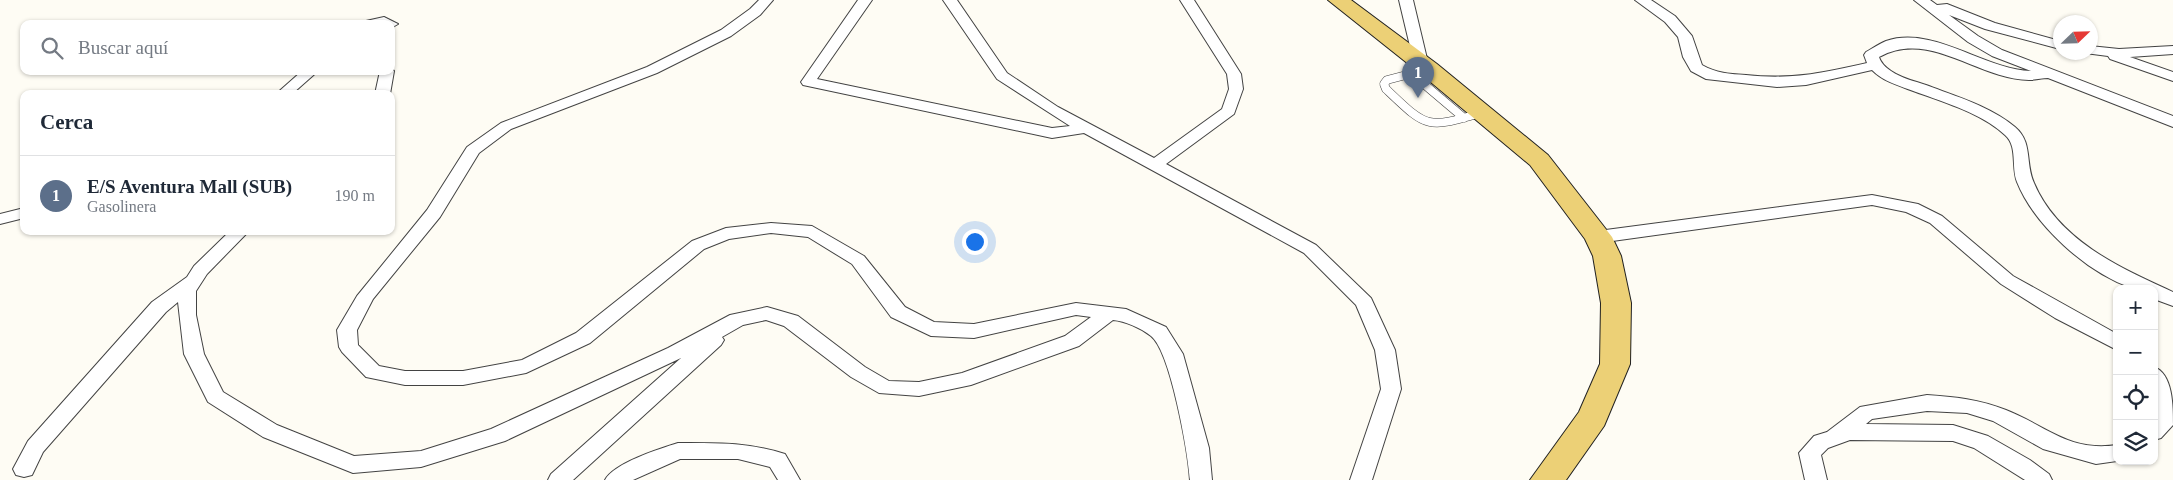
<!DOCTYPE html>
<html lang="es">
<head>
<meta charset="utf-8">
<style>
  body { margin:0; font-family:"Times New Roman",serif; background:#f6f6f7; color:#1f2937 }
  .controls { position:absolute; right:15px; bottom:15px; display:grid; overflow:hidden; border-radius:10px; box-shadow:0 1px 4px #0004 }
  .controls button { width:45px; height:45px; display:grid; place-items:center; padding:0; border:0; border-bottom:1px solid #e0e1e3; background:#fff; color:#1f2937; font:25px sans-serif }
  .compass { position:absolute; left:2053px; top:15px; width:45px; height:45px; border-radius:50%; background:#fff; box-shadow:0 1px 4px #0004; rotate:67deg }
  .you { position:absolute; left:974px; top:241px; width:18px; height:18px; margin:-12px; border:4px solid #fff; border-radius:50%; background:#1a73e8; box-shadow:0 0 0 8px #1a73e833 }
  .badge { display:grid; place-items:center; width:32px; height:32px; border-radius:50%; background:#b43439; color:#fff; font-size:16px; font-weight:700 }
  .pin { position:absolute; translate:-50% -41px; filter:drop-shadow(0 1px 2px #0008) }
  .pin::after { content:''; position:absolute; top:26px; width:18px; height:15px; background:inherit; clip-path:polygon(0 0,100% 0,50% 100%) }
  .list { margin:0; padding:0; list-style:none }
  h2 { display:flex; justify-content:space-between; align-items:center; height:65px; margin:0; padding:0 20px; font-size:21px }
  h2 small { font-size:16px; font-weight:400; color:#747a83 }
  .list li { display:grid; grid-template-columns:32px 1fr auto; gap:15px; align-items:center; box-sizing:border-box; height:80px; padding:0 20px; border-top:1px solid #e0e1e3 }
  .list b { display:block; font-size:19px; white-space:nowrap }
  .list p { margin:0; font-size:16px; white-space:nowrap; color:#747a83 }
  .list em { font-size:16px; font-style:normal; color:#747a83 }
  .icon { flex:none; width:28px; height:28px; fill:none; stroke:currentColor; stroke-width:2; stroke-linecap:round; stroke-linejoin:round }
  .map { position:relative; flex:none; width:2173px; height:480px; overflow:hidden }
  .search { position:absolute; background:#fff; box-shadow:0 1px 4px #0004; left:20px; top:20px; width:375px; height:55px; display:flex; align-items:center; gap:12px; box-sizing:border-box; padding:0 18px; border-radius:10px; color:#747a83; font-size:19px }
  .panel { position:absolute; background:#fff; box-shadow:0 1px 4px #0004; left:20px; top:90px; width:375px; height:145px; border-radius:10px }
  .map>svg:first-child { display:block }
</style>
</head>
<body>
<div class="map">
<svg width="2173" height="480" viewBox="0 0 2173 480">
  <rect width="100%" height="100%" fill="#fefcf4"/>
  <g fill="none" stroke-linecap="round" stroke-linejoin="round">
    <defs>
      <path id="lane" d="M1429,69L1387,80L1384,84L1386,89C1427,128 1426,129 1481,113
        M1412,74L1464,118"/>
      <path id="street" d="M759,0H773L760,15L731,36L657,73L511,129L479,153L440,217L373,299L357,330L358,345L379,366L405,371H463L522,360L576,333L692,241L726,228L771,223L812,226L864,256L905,307L934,322L974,324L1076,303L1126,309L1166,327L1183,354L1209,448L1212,480H1190C1188,453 1171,352 1151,336C1141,328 1125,321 1113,320L1079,346L971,385L919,396L879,393L851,377L784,326L766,320L743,325L722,337L724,340L721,345L573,480H548L551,474L681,358L505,441L421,467L353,473L263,437L208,402L184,354L178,302L166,312L43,452L32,475L24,477L16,475L13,469L28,441L152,302L187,277L194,266L230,231H249L207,274L196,291V315L204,354L223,392L277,425L354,456L421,451L491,429L668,348L730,315L767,307L798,316L865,367L889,381L919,382L962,373L1065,336L1091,317L1076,315L974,338L931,336L891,317L852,264L808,237L771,233L729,239L704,249L590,343L526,373L463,385H405L366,377L342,352L339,347L337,330L357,296L427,210L467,147L501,123L647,67L721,30L750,9Z
        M858,0H872L817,79L1052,128L1070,126L997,79L943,0H957L1007,73L1058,107L1154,158L1222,109L1229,89L1227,74L1180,0H1194L1241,74L1243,89L1234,114L1166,164L1316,245L1371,298L1395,350L1401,389L1372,480H1350L1381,389L1375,350L1356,305L1304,253L1084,133L1052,138L803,85L801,82Z
        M1399,0H1413L1428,63L1426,66H1416L1414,63Z
        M1635,0H1651L1675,16L1692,36L1702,65C1716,73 1730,74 1746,75C1792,80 1822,73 1867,63L1864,55L1866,52C1873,48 1879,44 1886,41C1933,25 1985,70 2031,71L1992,56L1968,42L1914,0H1930L1937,5L1947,4L1995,23L2060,41V49L1985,29L1949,15L1978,36L2002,50L2173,116V127L2048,78C2042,78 2035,80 2029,80C1977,79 1930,29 1879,57C1881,63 1885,67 1891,71C1901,78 1914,81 1926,85C1955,96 1990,106 2015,127C2033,142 2025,163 2034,183C2058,240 2120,268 2173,292V306L2154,299V289C2147,289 2138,290 2132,288C2087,273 2034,225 2017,182C2011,167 2018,146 2005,135C1981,113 1946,103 1916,92C1900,86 1884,82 1872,70L1806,85L1777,87L1706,79L1691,71L1683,57L1678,37L1665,22Z
        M384,17L398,24L391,28V24H364L366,21Z
        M2090,46L2119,49L2173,46V54L2130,57L2173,72V81L2110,59L2108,56L2085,53L2090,52Z
        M391,68L394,71L390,94H375L380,71H391Z
        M302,71H318L292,94H276Z
        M1872,195L1918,204L1942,216L2013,276L2117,334V350L2055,318L2001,284L1930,223L1906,212L1872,205L1598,243L1592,241L1589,237L1592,233L1598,231Z
        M24,208V218L0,224V214Z
        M2154,367C2173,374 2173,406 2173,425L2161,438L2154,440Z
        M1927,395C1956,397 1978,399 2006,410C2047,426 2068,452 2117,445V461L2096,464L2043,449L1993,421L1967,413L1927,411L1872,419L1866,424L1953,425L1988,436L2030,460L2049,474L2052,480H2025L1974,448L1953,441L1850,440L1828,448L1821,455L1827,480H1805L1799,453L1814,436L1827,432L1860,407Z
        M678,443C717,443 747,442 785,454L800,480H778L770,467L738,459H680L633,480H605C614,463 659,449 678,443Z"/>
      <path id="primary" d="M1328,0H1351L1437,64L1548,155L1612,237L1621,256L1631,303L1630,364L1604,426L1566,480H1530L1579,412L1600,364L1601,303L1593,256L1585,239L1530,165L1421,74Z"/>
    </defs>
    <use href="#lane" stroke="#434343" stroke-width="9"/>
    <use href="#street" stroke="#434343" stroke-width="2"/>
    <use href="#primary" stroke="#212121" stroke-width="2"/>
    <use href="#lane" stroke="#fff" stroke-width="8"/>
    <use href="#street" fill="#fff" fill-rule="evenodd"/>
    <use href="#primary" fill="#ecd076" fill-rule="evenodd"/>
  </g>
</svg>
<div class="controls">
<button>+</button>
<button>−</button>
<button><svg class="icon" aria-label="locate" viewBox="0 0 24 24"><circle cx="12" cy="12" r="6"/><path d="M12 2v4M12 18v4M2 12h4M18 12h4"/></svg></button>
<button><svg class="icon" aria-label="layers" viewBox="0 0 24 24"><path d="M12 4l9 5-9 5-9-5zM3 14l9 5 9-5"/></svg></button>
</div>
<svg class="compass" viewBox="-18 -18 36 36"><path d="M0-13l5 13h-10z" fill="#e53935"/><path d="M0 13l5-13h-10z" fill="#747a83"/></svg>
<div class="you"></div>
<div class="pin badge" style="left:1418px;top:98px;background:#5c6f8a">1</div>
<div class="search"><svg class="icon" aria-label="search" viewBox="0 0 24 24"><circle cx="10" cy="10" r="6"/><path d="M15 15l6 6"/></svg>Buscar aquí</div>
<section class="panel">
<h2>Cerca<small></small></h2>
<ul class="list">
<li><span class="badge" style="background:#5c6f8a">1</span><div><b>E/S Aventura Mall (SUB)</b><p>Gasolinera</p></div><em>190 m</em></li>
</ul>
</section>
</div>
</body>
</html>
